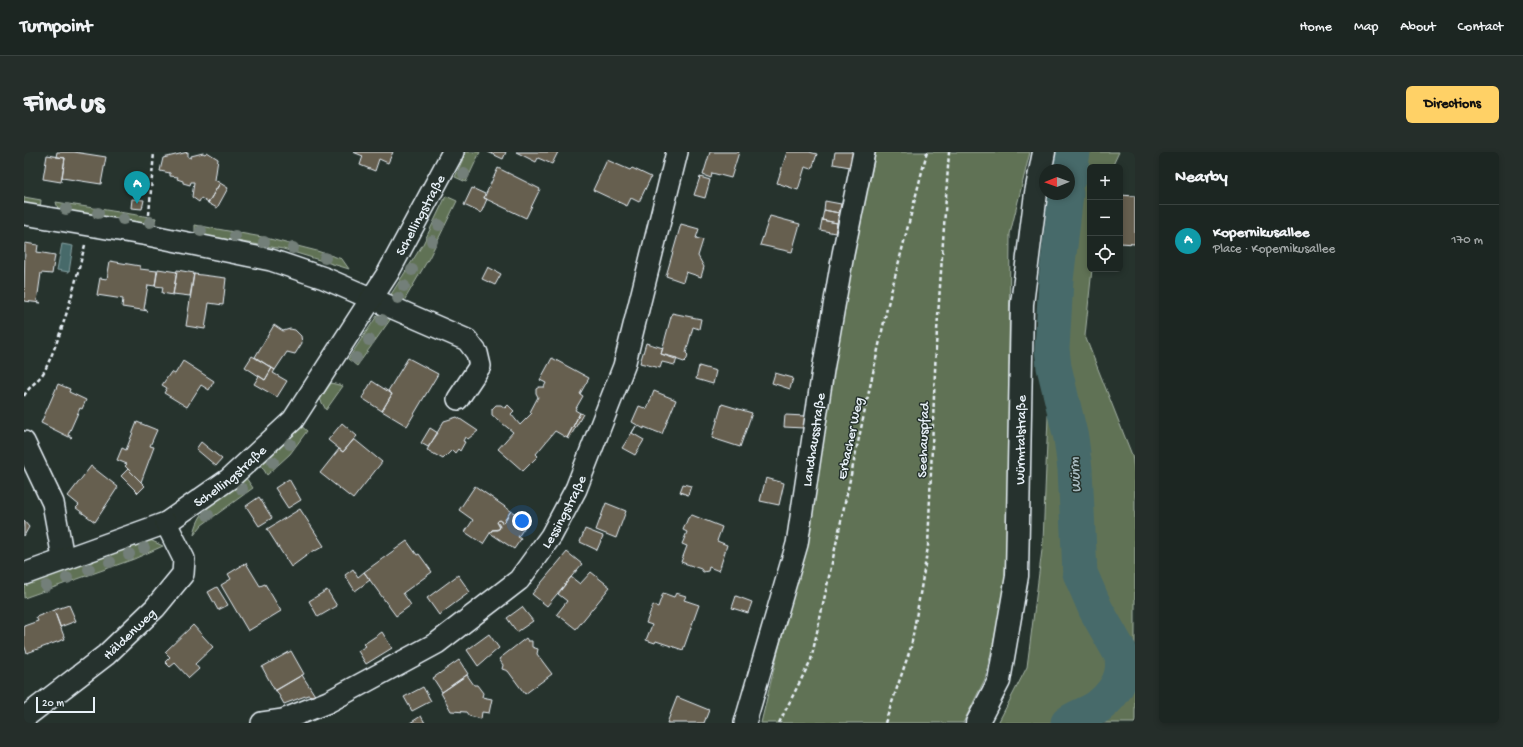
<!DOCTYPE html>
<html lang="en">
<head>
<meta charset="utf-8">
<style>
  body { margin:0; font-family:"Gochi Hand",sans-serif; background:#252e2a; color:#f1f3f6 }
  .controls { position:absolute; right:12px; top:12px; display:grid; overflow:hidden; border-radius:6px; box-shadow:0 2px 6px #0003 }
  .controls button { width:36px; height:36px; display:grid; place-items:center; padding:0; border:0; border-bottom:1px solid #3a4340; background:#1c2622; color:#f1f3f6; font:20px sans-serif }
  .compass { position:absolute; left:1015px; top:12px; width:36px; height:36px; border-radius:50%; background:#1c2622; box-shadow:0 2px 6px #0003; rotate:269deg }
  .scale { position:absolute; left:12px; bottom:10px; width:59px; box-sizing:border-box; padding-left:4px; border:2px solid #e8f1f8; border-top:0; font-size:11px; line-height:14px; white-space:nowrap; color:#e8f1f8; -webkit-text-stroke:3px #26332d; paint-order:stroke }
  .you { position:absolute; left:498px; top:369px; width:14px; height:14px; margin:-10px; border:3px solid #fff; border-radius:50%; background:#1a73e8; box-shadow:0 0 0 6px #1a73e833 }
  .badge { display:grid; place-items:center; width:26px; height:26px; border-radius:50%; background:#ffd166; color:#fff; font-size:13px; font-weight:700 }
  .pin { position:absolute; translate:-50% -33px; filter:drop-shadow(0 1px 2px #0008) }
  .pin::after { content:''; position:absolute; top:21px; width:14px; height:12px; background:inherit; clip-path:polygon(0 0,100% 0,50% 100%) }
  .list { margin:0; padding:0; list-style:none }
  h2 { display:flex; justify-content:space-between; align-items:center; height:52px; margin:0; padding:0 16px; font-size:17px }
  h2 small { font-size:13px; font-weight:400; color:#a0a5a5 }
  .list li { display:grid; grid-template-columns:26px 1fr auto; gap:12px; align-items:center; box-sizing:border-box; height:72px; padding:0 16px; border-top:1px solid #3a4340 }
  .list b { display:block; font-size:15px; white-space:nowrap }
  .list p { margin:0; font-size:13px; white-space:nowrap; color:#a0a5a5 }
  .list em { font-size:13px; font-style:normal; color:#a0a5a5 }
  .icon { flex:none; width:22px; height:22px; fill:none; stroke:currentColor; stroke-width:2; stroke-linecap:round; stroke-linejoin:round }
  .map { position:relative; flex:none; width:1111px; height:571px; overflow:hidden; border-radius:6px }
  header { display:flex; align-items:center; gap:24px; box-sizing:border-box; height:56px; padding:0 20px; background:#1c2622; border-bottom:1px solid #3a4340 }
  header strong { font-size:19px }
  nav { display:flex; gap:22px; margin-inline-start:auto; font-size:14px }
  .intro { display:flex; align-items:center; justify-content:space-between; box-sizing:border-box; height:96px; padding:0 24px }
  h1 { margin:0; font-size:28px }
  .button { padding:10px 18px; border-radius:6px; background:#ffd166; color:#111; font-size:14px; font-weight:700 }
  main { display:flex; gap:24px; padding:0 24px }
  aside { flex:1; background:#1c2622; border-radius:6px; box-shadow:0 2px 6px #0003 }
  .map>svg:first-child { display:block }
</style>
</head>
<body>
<header>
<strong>Turnpoint</strong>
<nav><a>Home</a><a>Map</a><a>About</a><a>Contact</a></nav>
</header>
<div class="intro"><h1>Find us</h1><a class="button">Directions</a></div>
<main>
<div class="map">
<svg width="1111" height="571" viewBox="0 0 1111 571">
  <rect width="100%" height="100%" fill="#26332d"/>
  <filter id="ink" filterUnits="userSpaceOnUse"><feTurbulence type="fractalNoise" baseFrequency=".025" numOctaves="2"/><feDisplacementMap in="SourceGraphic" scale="8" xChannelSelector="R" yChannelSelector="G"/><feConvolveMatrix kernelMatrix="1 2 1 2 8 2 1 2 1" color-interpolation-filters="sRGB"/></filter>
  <g filter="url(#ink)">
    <path fill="#617255" stroke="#a4b2a6" d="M442,0H456L442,30L431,25Z
      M852,0H1006L986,82L984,348L980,444L961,527L939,571H737L775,411L813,172Z
      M1056,0H1095L1088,15H1066V117H1068L1061,184L1108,303L1111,324V511L1100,481L1072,436L1061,403L1066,303L1053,240L1034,202L1041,109Z
      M422,44L433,49L405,106L377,154L364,147L399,92Z
      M0,45L17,48L16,57L0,54Z
      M32,50L132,66L129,75L35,60Z
      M171,73L238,85L293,99L318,107L325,117L259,97L171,82Z
      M359,155L371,161L333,214L324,207Z
      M307,231L319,234L302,258L296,247Z
      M1032,235L1041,270L1047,304L1052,415L1061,449L1078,480L1091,500L1095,516L1092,529L1072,552L1053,560L1039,571H974L1003,515L1019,390L1024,264L1028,236Z
      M275,272L283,279L266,302L243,323L237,313Z
      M222,326L229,336L178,373L170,383C175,353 199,344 222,326Z
      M126,388L139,394L110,407L0,446V434L116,389Z
      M1111,512V571H1074L1087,562L1105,539Z"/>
    <path fill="#476b6b" stroke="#87a1a3" d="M38,92L49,94L45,120L33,118Z"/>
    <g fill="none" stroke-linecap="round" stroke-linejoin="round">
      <path stroke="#476b6b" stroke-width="35" d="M1045,25L1049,0
        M1042,42L1032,128L1028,197L1030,215L1047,286L1051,317L1056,421L1072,458L1097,502C1103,523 1091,541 1075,554C1066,561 1054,564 1044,571"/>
    </g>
    <path fill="#665e4f" stroke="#e8f1f8" d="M33,0H50L82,5L77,32L38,26L41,6L32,5Z
      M164,0V5L167,6V4L179,1L181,2L183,0L194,7L191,28L196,31L184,51L177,46L175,50L168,45L170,30H167L166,33L159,31V29L153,27L154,25L146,24V21L136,19L139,6Z
      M329,0H369L364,11L355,7L351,19L336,13L339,4Z
      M464,0H482L479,7Z
      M492,0H534L528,12L514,6L512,10Z
      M686,0H715L707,26L688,21L687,26L679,23Z
      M763,0H785L793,2L788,17L781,15L774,38L753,31Z
      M811,0H829L826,15L809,12Z
      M23,3L41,6L37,30L19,27Z
      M583,8L606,18L608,16L627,25L615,50L607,46L603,54L569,38Z
      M474,16L516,37L502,66L460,46Z
      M676,25L686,28L681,46L670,43Z
      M196,31L204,36L193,56L184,51Z
      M448,36L461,42L460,46L463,47L457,61L440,53Z
      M1096,43L1111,44V92L1096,91Z
      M108,47L120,48L118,57L107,56Z
      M801,49L817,52L815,61L800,58Z
      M800,58L815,61L813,71L798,68Z
      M746,64L776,72L768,100L736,93Z
      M798,68L813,71L811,81L796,78Z
      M657,72L675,77L672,86L679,88L674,104L680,115L677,125L662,120L659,130L642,124Z
      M1,91L14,93L13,100L31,103L28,122L17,121L13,149L17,151L0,149Z
      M86,109L116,114V117L133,119L131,134L124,133L120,157L124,159L98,155L99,147L73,143L76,126L83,127Z
      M464,115L477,122L471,133L458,127Z
      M134,117L153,120L149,143L138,141L139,135L131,134Z
      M153,118L170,121L166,144L149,142Z
      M170,122L202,126L199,153L185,151L181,177L162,174Z
      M648,161L677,167L675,177L669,175L662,201L664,203L663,207L660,210L637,202Z
      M250,173L259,179L266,177L271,178L277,184L278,191L271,202L263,200L251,218L231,205Z
      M622,191L639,196L637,202L653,206L651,213L638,210L636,216L616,211Z
      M228,204L248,216L241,228L221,215Z
      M384,206L414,222L383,274L358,259L368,242L364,239Z
      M528,206L565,226L556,242L559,244L551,258L556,261L543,286L531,279L512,302L514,304L499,319L474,297L489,280L468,263V257L472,253H477L481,256L484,253L490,259L487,262L496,273L508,261L506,260L514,245L512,241V237L515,235H520L522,231L516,228Z
      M159,209L190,229L185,238L177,233L163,255L140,241L143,236L138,233L147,220L151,222Z
      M675,214L692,219L689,232L672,227Z
      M248,216L251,218L249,221L263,229L253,245L230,232L235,224L241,228Z
      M751,221L769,226L766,237L748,231Z
      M348,229L368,242L358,259L338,246Z
      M34,232L46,237L45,240L62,248L58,257L56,256L44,283L48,285L47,286L17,271Z
      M630,239L652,248L638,282L620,275V277L608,270L615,254L623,257Z
      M698,252L728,261L716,295L688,286Z
      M556,261L559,262L545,287L543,286Z
      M761,263L781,264L780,276L760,275Z
      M433,265L454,279L444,287L441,285L439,289L441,290L436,299L434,297L431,301L428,298L419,307L403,298L420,269Z
      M113,270L133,278L126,294L130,295L117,330L101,314L103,312L93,308L98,296L102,298Z
      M318,271L333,284L319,300L304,288Z
      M612,274L608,281L620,288L611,303L598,296Z
      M406,276L414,281L404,295L397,291Z
      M330,287L358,310L329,347L296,321L315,297L319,300Z
      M177,290L198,307L192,314L172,297Z
      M67,314L94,335L71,370L52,356L55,353L44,344Z
      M104,317L121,334L114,341L97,324Z
      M742,326L760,331L755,353L736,349Z
      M265,327L277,348L264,356L251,336Z
      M659,332L667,334L664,343L656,340Z
      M451,334L487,359L479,371L475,368L473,370L476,376L473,378H468L459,392L441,380L449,368L435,358Z
      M235,345L248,366L235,374L222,354Z
      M582,351L602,359L592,386L572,378Z
      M276,357L300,394L291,399L290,398L267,415L243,377Z
      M487,359L504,370L494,385L497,387L490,397L466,381L468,378L475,377L476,374L473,370L475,368L479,371Z
      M668,363L698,375L693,389L703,393L695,419L685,415L684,419L679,420L677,417L657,410L663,394L658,392L663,380L659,378L664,366Z
      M0,369L5,375L0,384Z
      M561,377L579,384L573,398L556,390Z
      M383,389L393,403L395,402L408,420L379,441L387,453L372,464L340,420Z
      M543,400L558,412L523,454L508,442Z
      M222,411L236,434L241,432L257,459L224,479L197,433L207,427L204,422Z
      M329,417L334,425L340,420L346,428L331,439L321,423Z
      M567,420L586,435L552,477L533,462L543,449L534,442L547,425L556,432Z
      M434,423L446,440L415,463L403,446Z
      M193,435L204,453L194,458L184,440Z
      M303,438L313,454L294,465L285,449Z
      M639,441L650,445L652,441L662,444L660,448L675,453L659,498L632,489L631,491L622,488L628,473L622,471L629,453L634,455Z
      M712,444L728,450L724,461L708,456Z
      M45,453L52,469L36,475L30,458Z
      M498,455L509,469L493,480L483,466Z
      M30,458L41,487L3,501L0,493V474L14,469L12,465Z
      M169,473L189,495L171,512L175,517L165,526L151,511L146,515L141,510L146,505L141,500Z
      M358,480L368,496L342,512L334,499L342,494L340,492Z
      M465,482L475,496L454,514L443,498Z
      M502,486L504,489H508V495L514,497L513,502L528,522L501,542L484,519L478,517L479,513L475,507Z
      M267,499L280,522L251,539L238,515Z
      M435,508L444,522L418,540L409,526Z
      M278,523L292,545L284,543L260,552L252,538Z
      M443,523L450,533H453L459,541L458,545L468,547L465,561L458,560L457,567L445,564L442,560L427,559L417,541Z
      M399,535L407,549L388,559L380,545Z
      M653,545L685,558L680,571H643Z
      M397,564L401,571H386Z"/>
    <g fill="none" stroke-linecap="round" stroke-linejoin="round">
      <defs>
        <g id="minor">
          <path d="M0,62L124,83L247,108L300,126L443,188L453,201L456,214L434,247"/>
          <path d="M0,290L29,351L39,406"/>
          <path id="s1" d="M0,422L142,371L205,327L269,268L364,121L429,0"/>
          <path id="s2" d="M0,566L82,503L131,456L159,422L160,407L142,371"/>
          <path id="s3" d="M238,571L259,568L304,550L413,491L495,428L527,384L552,337L600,214L653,0"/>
          <path id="s4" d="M721,571L773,392L799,218L819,102L840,0"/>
        </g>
        <g id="secondary">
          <path id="s5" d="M953,571L975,529L993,424L998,152L1012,41L1020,0"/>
        </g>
      </defs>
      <use href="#minor" stroke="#e8f1f8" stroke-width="24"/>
      <use href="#secondary" stroke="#e8f1f8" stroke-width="25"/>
      <path stroke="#e8f1f8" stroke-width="2.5" stroke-dasharray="4 3" stroke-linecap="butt" d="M125,63L130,0
        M0,244C5,234 16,228 21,218C40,178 50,135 61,93
        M755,571L787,508L863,156L903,0
        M861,571L887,495L904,395L912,194L925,0"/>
      <use href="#minor" stroke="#26332d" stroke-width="21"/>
      <use href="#secondary" stroke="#26332d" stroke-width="22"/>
    </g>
    <g fill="#737f79">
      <circle cx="440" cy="22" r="6"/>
      <circle cx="42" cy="57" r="6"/>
      <circle cx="74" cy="61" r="6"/>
      <circle cx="99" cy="67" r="6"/>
      <circle cx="126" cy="70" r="6"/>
      <circle cx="415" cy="73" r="6"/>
      <circle cx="177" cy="79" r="6"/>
      <circle cx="211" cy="84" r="6"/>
      <circle cx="408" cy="89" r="6"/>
      <circle cx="240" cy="90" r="6"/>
      <circle cx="269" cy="96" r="6"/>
      <circle cx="301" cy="106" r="6"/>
      <circle cx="388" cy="118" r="6"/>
      <circle cx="380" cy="134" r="6"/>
      <circle cx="374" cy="146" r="6"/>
      <circle cx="358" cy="168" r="6"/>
      <circle cx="345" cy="188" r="6"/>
      <circle cx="332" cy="206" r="6"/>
      <circle cx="266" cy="292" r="6"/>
      <circle cx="249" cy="310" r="6"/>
      <circle cx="218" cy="337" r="6"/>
      <circle cx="184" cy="363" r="6"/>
      <circle cx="120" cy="396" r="6"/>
      <circle cx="105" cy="402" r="6"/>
      <circle cx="86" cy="410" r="6"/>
      <circle cx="65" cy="417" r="6"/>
      <circle cx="43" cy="426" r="6"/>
      <circle cx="22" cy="434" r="6"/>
    </g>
  </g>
  <g text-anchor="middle" stroke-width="3" stroke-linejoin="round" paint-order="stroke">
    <g font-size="14" fill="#e8f1f8" stroke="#26332d">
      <text dy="5" stroke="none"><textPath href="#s1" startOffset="556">Schellingstraße</textPath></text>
      <text transform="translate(825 286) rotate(-78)" y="5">Erbacher Weg</text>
      <text dy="5" stroke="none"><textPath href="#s4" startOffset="292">Landhausstraße</textPath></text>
      <text transform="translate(898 288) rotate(-88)" y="5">Seehauspfad</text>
      <text dy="5" stroke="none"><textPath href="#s5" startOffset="290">Würmtalstraße</textPath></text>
      <text dy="5" stroke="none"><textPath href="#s1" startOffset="230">Schellingstraße</textPath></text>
      <text dy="5" stroke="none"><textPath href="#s3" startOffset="379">Lessingstraße</textPath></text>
      <text dy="5" stroke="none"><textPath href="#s2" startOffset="135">Häldenweg</textPath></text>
    </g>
    <g font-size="15" font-style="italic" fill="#a8bbc0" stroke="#26332d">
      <text transform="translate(1050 323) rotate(-94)" y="5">Würm</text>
    </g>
  </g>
</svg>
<div class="controls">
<button>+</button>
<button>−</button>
<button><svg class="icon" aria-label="locate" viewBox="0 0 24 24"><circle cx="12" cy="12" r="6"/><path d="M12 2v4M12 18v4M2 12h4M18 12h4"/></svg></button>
</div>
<svg class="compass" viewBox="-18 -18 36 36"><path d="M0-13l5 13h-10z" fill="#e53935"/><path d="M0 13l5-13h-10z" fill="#a0a5a5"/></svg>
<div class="scale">20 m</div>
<div class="you"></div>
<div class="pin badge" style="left:113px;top:52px;background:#0f9aa8">A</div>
</div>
<aside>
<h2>Nearby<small></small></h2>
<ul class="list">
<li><span class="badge" style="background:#0f9aa8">A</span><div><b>Kopernikusallee</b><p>Place · Kopernikusallee</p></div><em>170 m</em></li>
</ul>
</aside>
</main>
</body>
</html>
